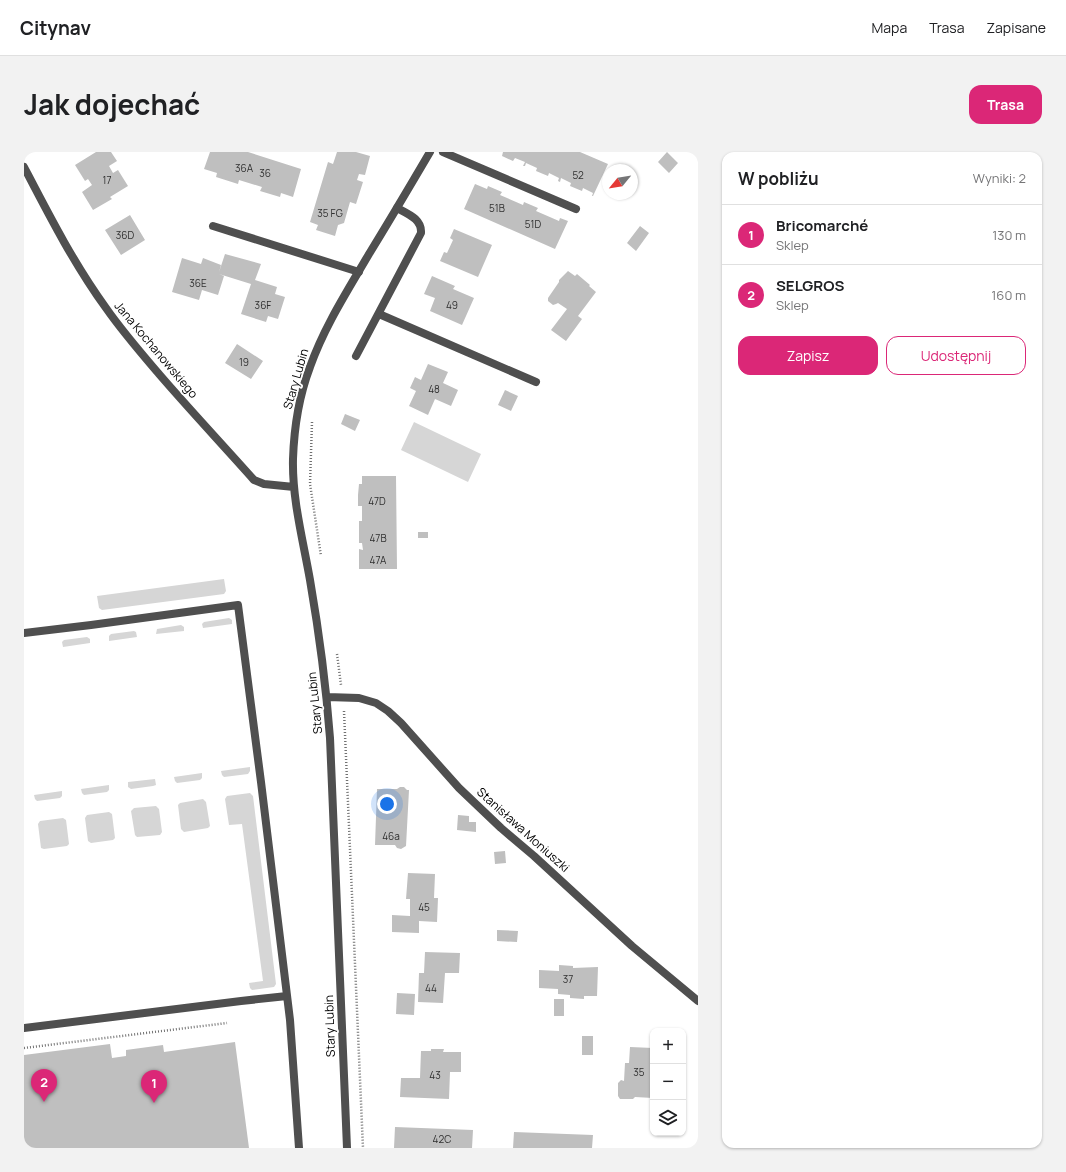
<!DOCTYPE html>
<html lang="pl">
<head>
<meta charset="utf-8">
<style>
  body { margin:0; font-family:Manrope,sans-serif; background:#f2f2f2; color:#202124 }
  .controls { position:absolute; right:12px; bottom:12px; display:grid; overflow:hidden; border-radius:8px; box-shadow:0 1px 3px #0004 }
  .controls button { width:36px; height:36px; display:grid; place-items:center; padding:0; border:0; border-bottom:1px solid #e0e0e0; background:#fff; color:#202124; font:20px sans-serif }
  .compass { position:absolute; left:578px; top:12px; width:36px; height:36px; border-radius:50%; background:#fff; box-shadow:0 1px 3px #0004; rotate:240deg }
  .you { position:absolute; left:363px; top:652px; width:14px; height:14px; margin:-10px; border:3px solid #fff; border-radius:50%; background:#1a73e8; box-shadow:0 0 0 6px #1a73e833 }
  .badge { display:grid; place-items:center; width:26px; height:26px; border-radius:50%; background:#db2777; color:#fff; font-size:13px; font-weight:700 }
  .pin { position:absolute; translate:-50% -33px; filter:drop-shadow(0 1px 2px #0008) }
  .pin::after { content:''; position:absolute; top:21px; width:14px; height:12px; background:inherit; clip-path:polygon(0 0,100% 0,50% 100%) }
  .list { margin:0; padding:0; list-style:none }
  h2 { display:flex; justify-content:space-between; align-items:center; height:52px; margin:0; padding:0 16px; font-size:17px }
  h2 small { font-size:13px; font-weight:400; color:#757577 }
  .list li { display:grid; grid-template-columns:26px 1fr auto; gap:12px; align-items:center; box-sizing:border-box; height:60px; padding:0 16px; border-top:1px solid #e0e0e0 }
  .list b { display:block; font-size:15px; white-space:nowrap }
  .list p { margin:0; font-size:13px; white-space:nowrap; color:#757577 }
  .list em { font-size:13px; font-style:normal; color:#757577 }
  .actions { display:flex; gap:8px; padding:12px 16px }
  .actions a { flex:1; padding:9px 0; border:1px solid #db2777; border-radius:12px; text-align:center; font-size:14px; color:#db2777 }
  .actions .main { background:#db2777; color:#fff }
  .icon { flex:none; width:22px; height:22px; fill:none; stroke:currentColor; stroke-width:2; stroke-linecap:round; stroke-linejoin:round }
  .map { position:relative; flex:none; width:674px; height:996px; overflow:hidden; border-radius:12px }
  header { display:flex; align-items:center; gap:24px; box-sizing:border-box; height:56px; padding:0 20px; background:#fff; border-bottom:1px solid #e0e0e0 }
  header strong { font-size:19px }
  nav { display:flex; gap:22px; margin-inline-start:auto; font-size:14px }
  .intro { display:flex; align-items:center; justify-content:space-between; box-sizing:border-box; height:96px; padding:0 24px }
  h1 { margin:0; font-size:28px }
  .button { padding:10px 18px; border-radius:12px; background:#db2777; color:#fff; font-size:14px; font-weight:700 }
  main { display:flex; gap:24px; padding:0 24px }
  aside { flex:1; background:#fff; border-radius:12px; box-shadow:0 1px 3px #0004 }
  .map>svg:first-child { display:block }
</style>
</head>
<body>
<header>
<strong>Citynav</strong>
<nav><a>Mapa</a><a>Trasa</a><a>Zapisane</a></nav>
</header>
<div class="intro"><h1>Jak dojechać</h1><a class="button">Trasa</a></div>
<main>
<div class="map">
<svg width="674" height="996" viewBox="0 0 674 996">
  <rect width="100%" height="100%" fill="#fff"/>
  <path fill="#d6d6d6" d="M390,270L457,302L444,330L377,298Z
    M200,427L202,439L200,442L78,458L75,456L73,444Z
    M205,466L208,468V472L179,476L178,472L180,470Z
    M157,473L160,475V479L132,482L133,477Z
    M110,479L112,480L113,485L85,489V484L87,482Z
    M63,485L66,487V491L39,495L38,490L40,488Z
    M226,615V619L224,622L200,625L198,623L197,619Z
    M178,621V626L176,628L153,631L151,629L150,625Z
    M131,627L132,633L129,634L107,637L104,635V630Z
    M85,633V638L83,640L60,643L58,641L57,637Z
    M38,639V644L36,646L13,649L11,647L10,643Z
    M226,641L229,644L252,832L250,835L228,838L226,836L225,831L239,829L218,672L205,673L201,647L203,644Z
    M179,647L182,650L186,674L184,676L160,680L157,677L154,653L156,651Z
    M132,654L135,657L138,680L136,683L113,685L111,683L107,659L110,656Z
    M85,660L88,662L91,686L89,688L67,691L64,689L61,666L63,663Z
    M39,666L42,668L45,692L43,694L20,697L17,696L14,672L16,669Z"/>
  <path fill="#bfbfbf" d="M72,0H87L93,9L85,14L89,21L94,18L104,34L86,45L88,47L69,58L58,40L68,33L64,27L61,29L51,13Z
    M186,0H224L277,17L269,45L257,41L256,45L236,39L238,35L215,28L214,32L192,25L193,21L180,17Z
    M313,0H332L346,4L341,23L335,22L333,28L339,30L332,52L326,50L320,71L314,73L311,84L292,78L294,73L286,70L304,10L309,12Z
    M479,0H556L584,12L569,44H568L569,41L559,36L558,39L546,34L547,31L537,26L536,30L534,29L535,26L525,21L524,24L512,19L513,16L502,11L501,14H499L501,10L491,6L489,9L478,4Z
    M643,0L654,11L645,21L634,10Z
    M451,32L463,37L464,34L478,40L476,43L499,53L500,50L514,56L512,59L535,69L536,66L544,69L531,97L440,57Z
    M106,63L121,88L97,103L81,78Z
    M616,74L625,81L612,99L603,91Z
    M430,77L468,93L454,125L416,109L420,100L423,101L429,88L426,86Z
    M201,102L237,112L231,128L253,135L251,142L261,145L254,167L244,164L242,170L217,162L227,132L195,122L200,124L194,143L178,138L175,148L148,140L158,106L177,112L179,106L197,113L195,120Z
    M544,119L551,124L553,122L566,133L565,134L572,140L554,164L558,167L542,189L527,178L543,157L534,151L532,152L529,153L524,149V146L535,130V128Z
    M408,124L431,134L429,137L450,146L438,173L406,159L411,146L400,142Z
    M213,192L239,209L227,227L201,211Z
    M404,212L424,220L419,231L434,238L427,254L411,247L404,263L385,254L392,239L386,236L391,225L397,228Z
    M481,238L494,244L487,259L474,253Z
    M321,262L336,268L331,279L317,272Z
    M338,324H372L373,417H335V397L339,398L338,391H335V369H338V354H334V343L335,332H338Z
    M394,380H404V386H394Z
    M376,635H380L383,638H385L382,694L377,697L373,696L371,693H351L353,637H373Z
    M434,663L445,664V670H452V680L433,678Z
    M481,699L482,711L471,712L470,700Z
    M384,721L411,722L410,746H414L413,770L395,769V781L368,780V763L386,764V747H382Z
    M473,778L494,779L493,790L473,789Z
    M401,800L436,801L435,821H421L419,851L394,850L395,821H400Z
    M535,813L549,814V816L574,815L573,844H560V847L546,846V843L534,842V837L515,836V818L535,819Z
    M373,841L391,842L390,863L372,862Z
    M530,847H540V864H530Z
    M558,884H569V903H558Z
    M211,890L225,996H0V903L86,892L88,906L102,904V898L139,893L140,900Z
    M606,895L629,896V946L611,945L609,947H596L594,944V931L597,928L600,929L601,911H605Z
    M407,897H420L419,900H437V920H426L425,947L376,945L377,926H396L397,899H407Z
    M371,975L449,978L448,996H370Z
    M490,980L569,983L568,996H489Z"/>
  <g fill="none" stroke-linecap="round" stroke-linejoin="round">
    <path stroke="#717171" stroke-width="2.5" stroke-dasharray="1 2" stroke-linecap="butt" d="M288,270L286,332L297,404
      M313,502L317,533
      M320,559L339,996
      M0,896L203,871"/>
    <path stroke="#4f4f4f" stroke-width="8" d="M419,0L552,57
      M189,74L335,120
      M355,162L512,230
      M332,204L397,81C398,67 384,62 373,56
      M0,481L67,473L214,453L237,630L266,868L275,996
      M0,876L217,849L263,844"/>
    <path stroke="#4f4f4f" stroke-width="8" d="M0,15C25,63 50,112 82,156C98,179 117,201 135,222C166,258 198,292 230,328L240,332L270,335
      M303,545L335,546L352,551L364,559L377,571L435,636L477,676L510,704L608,794L674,849
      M323,996L306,586C302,533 295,480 286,428C279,388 268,347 269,307C270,277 275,244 286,215C300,175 324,138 345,102C366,68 386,34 406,0"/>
  </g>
  <g text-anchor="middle" stroke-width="3.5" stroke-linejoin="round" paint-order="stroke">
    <g font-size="10" fill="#303030">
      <text x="220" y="20">36A</text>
      <text x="241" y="25">36</text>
      <text x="554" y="27">52</text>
      <text x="83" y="32">17</text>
      <text x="473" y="60">51B</text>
      <text x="306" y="65">35 FG</text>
      <text x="509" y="76">51D</text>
      <text x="101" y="87">36D</text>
      <text x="174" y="135">36E</text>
      <text x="239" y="157">36F</text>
      <text x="428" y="157">49</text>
      <text x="220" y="214">19</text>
      <text x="410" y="241">48</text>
      <text x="353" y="353">47D</text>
      <text x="354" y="390">47B</text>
      <text x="354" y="412">47A</text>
      <text x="367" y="688">46a</text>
      <text x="400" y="759">45</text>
      <text x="544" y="831">37</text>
      <text x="407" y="840">44</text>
      <text x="615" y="924">35</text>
      <text x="411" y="927">43</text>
      <text x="418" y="991">42C</text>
    </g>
    <g font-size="12" fill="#000" stroke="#fff">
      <text transform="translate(132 198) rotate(50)" y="4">Jana Kochanowskiego</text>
      <text transform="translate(272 227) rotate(-74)" y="4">Stary Lubin</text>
      <text transform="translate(291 551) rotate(-96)" y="4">Stary Lubin</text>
      <text transform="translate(499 678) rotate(42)" y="4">Stanisława Moniuszki</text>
      <text transform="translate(306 874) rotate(-92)" y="4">Stary Lubin</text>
    </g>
  </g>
</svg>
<div class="controls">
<button>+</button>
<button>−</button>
<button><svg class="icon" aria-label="layers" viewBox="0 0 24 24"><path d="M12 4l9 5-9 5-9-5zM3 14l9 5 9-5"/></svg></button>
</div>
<svg class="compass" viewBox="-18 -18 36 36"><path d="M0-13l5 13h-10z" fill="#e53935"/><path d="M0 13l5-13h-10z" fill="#757577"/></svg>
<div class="you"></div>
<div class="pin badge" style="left:130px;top:951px">1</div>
<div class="pin badge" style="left:20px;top:950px">2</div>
</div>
<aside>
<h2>W pobliżu<small>Wyniki: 2</small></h2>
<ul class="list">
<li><span class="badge">1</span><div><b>Bricomarché</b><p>Sklep</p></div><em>130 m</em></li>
<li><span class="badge">2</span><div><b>SELGROS</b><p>Sklep</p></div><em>160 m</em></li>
</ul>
<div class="actions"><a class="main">Zapisz</a><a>Udostępnij</a></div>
</aside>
</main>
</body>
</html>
